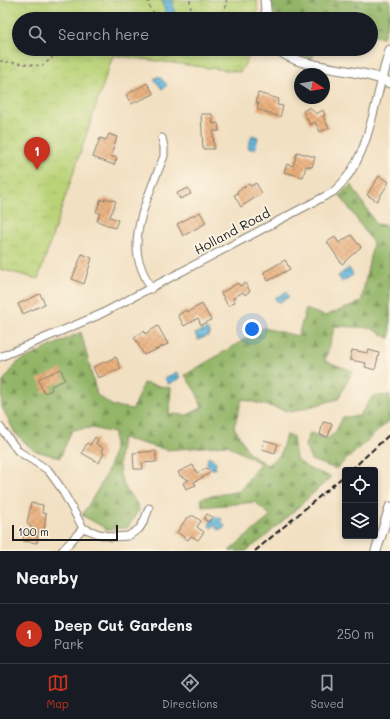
<!DOCTYPE html>
<html lang="en">
<head>
<meta charset="utf-8">
<style>
  body { margin:0; font-family:Mali,sans-serif; background:#20242c; color:#f1f3f6 }
  .controls { position:absolute; right:12px; bottom:12px; display:grid; overflow:hidden; border-radius:4px; box-shadow:0 2px 6px #0003 }
  .controls button { width:36px; height:36px; display:grid; place-items:center; padding:0; border:0; border-bottom:1px solid #363941; background:#171b24; color:#f1f3f6; font:20px sans-serif }
  .compass { position:absolute; left:294px; top:68px; width:36px; height:36px; border-radius:50%; background:#171b24; box-shadow:0 2px 6px #0003; rotate:101deg }
  .scale { position:absolute; left:12px; bottom:10px; width:106px; box-sizing:border-box; padding-left:4px; border:2px solid #1c1c1c; border-top:0; font-size:11px; line-height:14px; white-space:nowrap; color:#1c1c1c; -webkit-text-stroke:3px #fcf5e5; paint-order:stroke }
  .you { position:absolute; left:252px; top:329px; width:14px; height:14px; margin:-10px; border:3px solid #fff; border-radius:50%; background:#1a73e8; box-shadow:0 0 0 6px #1a73e833 }
  .badge { display:grid; place-items:center; width:26px; height:26px; border-radius:50%; background:#c8321e; color:#fff; font-size:13px; font-weight:700 }
  .pin { position:absolute; translate:-50% -33px; filter:drop-shadow(0 1px 2px #0008) }
  .pin::after { content:''; position:absolute; top:21px; width:14px; height:12px; background:inherit; clip-path:polygon(0 0,100% 0,50% 100%) }
  .list { margin:0; padding:0; list-style:none }
  h2 { display:flex; justify-content:space-between; align-items:center; height:52px; margin:0; padding:0 16px; font-size:17px }
  h2 small { font-size:13px; font-weight:400; color:#9ea1a6 }
  .list li { display:grid; grid-template-columns:26px 1fr auto; gap:12px; align-items:center; box-sizing:border-box; height:60px; padding:0 16px; border-top:1px solid #363941 }
  .list b { display:block; font-size:15px; white-space:nowrap }
  .list p { margin:0; font-size:13px; white-space:nowrap; color:#9ea1a6 }
  .list em { font-size:13px; font-style:normal; color:#9ea1a6 }
  .icon { flex:none; width:22px; height:22px; fill:none; stroke:currentColor; stroke-width:2; stroke-linecap:round; stroke-linejoin:round }
  .map { position:relative; flex:none; width:390px; height:551px; overflow:hidden }
  .search { position:absolute; background:#171b24; box-shadow:0 2px 6px #0003; left:12px; right:12px; top:12px; height:44px; display:flex; align-items:center; gap:10px; box-sizing:border-box; padding:0 14px; border-radius:22px; color:#9ea1a6; font-size:15px }
  .sheet { height:112px; background:#171b24 }
  nav { display:flex; justify-content:space-around; align-items:center; box-sizing:border-box; height:56px; border-top:1px solid #363941; background:#171b24; font-size:11px; color:#9ea1a6 }
  nav a { display:grid; justify-items:center; gap:2px }
  nav .on { color:#c8321e }
  .map>svg:first-child { display:block }
</style>
</head>
<body>
<div class="map">
<svg width="390" height="551" viewBox="0 0 390 551">
  <defs>
    <pattern id="forest-firs" width="22" height="20" patternUnits="userSpaceOnUse"><rect width="22" height="20" fill="#93b568"/><path d="M5 1l3.5 6h-7zM16 11l3.5 6h-7z" fill="#779255"/></pattern>
    <pattern id="park-crowns" width="20" height="18" patternUnits="userSpaceOnUse"><rect width="20" height="18" fill="#bad378"/><path d="M2 6a3 3 0 1 1 6 0M12 15a3 3 0 1 1 6 0" fill="none" stroke="#9fb567"/></pattern>
    <pattern id="water-rules" width="6" height="5" patternUnits="userSpaceOnUse"><rect width="6" height="5" fill="#60b7dd"/><path d="M0 2.5h6" fill="none" stroke="#4e94b2"/></pattern>
    <pattern id="building-cross-hatch" width="8" height="8" patternUnits="userSpaceOnUse"><rect width="8" height="8" fill="#eab07e"/><path d="M0 0l8 8M0 8l8-8" fill="none" stroke="#c8976c"/></pattern>
  </defs>
  <rect width="100%" height="100%" fill="#fcf5e5"/>
  <filter id="ink" filterUnits="userSpaceOnUse"><feTurbulence type="fractalNoise" baseFrequency=".025" numOctaves="2"/><feDisplacementMap in="SourceGraphic" scale="8" xChannelSelector="R" yChannelSelector="G"/><feConvolveMatrix kernelMatrix="1 2 1 2 8 2 1 2 1" color-interpolation-filters="sRGB"/></filter>
  <filter id="wash" filterUnits="userSpaceOnUse"><feTurbulence type="fractalNoise" baseFrequency=".012" numOctaves="4" result="noise"/><feDisplacementMap in="SourceGraphic" scale="16" xChannelSelector="R" yChannelSelector="G"/><feGaussianBlur stdDeviation="0.9" result="paint"/><feColorMatrix in="noise" values="0 0 0 0 0 0 0 0 0 0 0 0 0 0 0 0 0 1.4 0 .05"/><feComposite in="paint" operator="in"/></filter>
  <g filter="url(#wash)">
    <rect width="100%" height="100%" fill="#f2e0c2"/>
    <path fill="url(#forest-firs)" stroke="#586842" d="M271,0H390V15L383,37L371,36V19H276Z
      M289,49H315L312,60Z
      M351,184L376,224L390,226V339L371,328L335,326L325,361L353,371L338,399L291,412L242,399L234,427L249,453L267,465L280,455L286,435L293,437L296,459L308,468L331,477L265,537L246,551H229L271,516L255,502L202,507L201,498L240,491L260,463L227,445L167,450L122,438C119,459 115,473 128,492C133,499 137,502 139,510L128,527L108,530L82,515C98,489 117,464 114,433L92,428L72,430L60,458L33,450L15,433L1,405L3,381L18,362L81,332L97,395L113,406L133,409L143,383L171,388L169,414L187,415L202,408L197,394L185,375L264,328L298,336L306,309L325,316L361,302L373,243L340,195Z
      M390,395V420L336,469L311,460L305,445L310,433L327,439L335,433L343,417L359,416L373,396Z"/>
    <path fill="url(#park-crowns)" stroke="#6b784a" d="M0,0H257L258,19H19V49H254L240,72L113,55L38,279L0,269Z"/>
    <path fill="url(#water-rules)" stroke="#3e6a7c" d="M162,0H173L175,19H167Z
      M159,76L167,85L162,89L154,79Z
      M252,135L258,137L255,150L248,148Z
      M349,268L353,275L342,282L338,276Z
      M286,292L289,297L278,303L275,298Z
      M207,329L210,335L198,340L195,334Z
      M177,372L180,378L168,384L165,378Z
      M208,457H211L216,462L215,469H212L207,464Z
      M215,517L222,519L221,521L225,526L223,529L219,530L215,525L211,528L209,526L211,520Z"/>
    <g id="blocks">
      <path fill="url(#building-cross-hatch)" d="M147,83L154,94L131,104L126,95Z
        M258,93L279,99L277,105L283,106L280,117L257,109L259,103H256Z
        M310,107L316,114L323,110L325,115L323,116L329,128L320,132L315,122L310,125L303,111Z
        M201,114H212L213,124L218,123L219,131H213L214,149H203Z
        M109,134L117,137L111,156L117,158L114,165L93,157L100,138L106,140Z
        M297,152L315,157L312,167L306,166L303,177L284,172L287,164L293,166Z
        M379,176L389,182L377,201L367,195Z
        M256,183L262,193L241,207L234,195L238,193L237,191L249,184L251,186Z
        M188,188L191,194L180,199L177,193Z
        M105,198L116,201L110,217L118,220L115,228L97,221L100,213L96,212L101,199L104,201Z
        M200,212L206,223L183,236L177,224Z
        M351,235L361,247L342,264L327,242L335,237L339,243Z
        M82,254L92,258L84,284L72,279Z
        M285,260L290,269L268,281L264,272Z
        M238,283L240,286L245,283L250,291L245,295L243,292L233,298L235,302L228,306L221,293Z
        M40,294L45,304L23,314L18,304Z
        M202,304L211,320L201,325L198,318L184,326L178,315L186,310L188,312Z
        M158,326L168,344L144,355L134,337L144,331L145,334Z
        M352,350L368,353L369,350L379,353L375,370L365,367L366,363L350,360Z
        M116,357L121,369L98,378L93,367Z
        M61,369L65,380L51,386L52,390L44,393L38,379Z
        M323,422L332,424L328,437L320,435Z
        M95,437L98,440L96,444L103,448L101,451L104,453L99,463L82,453L87,443L90,445Z
        M264,440L278,444L275,453L262,449Z
        M156,451V462L142,463L143,469H134L133,453Z
        M193,465L197,473L207,468L210,473L194,482L196,485L186,489L183,483L189,480L180,476L178,472Z
        M31,503L43,505L42,513L46,514L44,532L38,531L37,543L23,541L24,530L34,531L27,523Z
        M207,514L212,517L209,522L204,519Z
        M191,516H194L201,521L197,527L204,532L198,540L191,536L188,540L177,532L186,519Z"/>
    </g>
  </g>
  <g filter="url(#ink)">
    <use href="#blocks" fill-opacity="0" stroke="#877e6f" stroke-width="1"/>
    <g fill="none" stroke-linecap="round" stroke-linejoin="round">
      <defs>
        <path id="minor" d="M151,289C146,279 140,268 138,257C132,226 153,185 164,156V147L162,138
          M0,357L99,315L333,192C366,164 371,119 382,79
          M0,427L18,451L48,470L61,488L83,528L99,534L112,537L128,536L139,529L144,521L149,508
          M62,551L83,528"/>
        <path id="tertiary" d="M265,0L267,19
          M278,49C301,71 359,67 390,83
          M382,79L390,50
          M376,551L390,507"/>
      </defs>
      <use href="#minor" stroke="#877e6f" stroke-width="9"/>
      <use href="#tertiary" stroke="#877e6f" stroke-width="11"/>
      <path stroke="#877e6f" stroke-width="1.5" stroke-dasharray="3 3" stroke-linecap="butt" d="M148,0L150,8L159,19
        M190,0L191,11L196,19
        M221,19L227,4L226,0
        M0,61L42,66L52,58L53,49"/>
      <use href="#minor" stroke="#fff" stroke-width="7"/>
      <use href="#tertiary" stroke="#fff" stroke-width="9"/>
      <path stroke="#1c1c1c" stroke-width="2" stroke-dasharray="6 3" stroke-linecap="butt" d="M351,470L390,434
        M255,551L345,475"/>
    </g>
  </g>
  <g text-anchor="middle" stroke-width="3.5" stroke-linejoin="round" paint-order="stroke">
    <g font-size="13" fill="#1c1c1c" stroke="#fcf5e5">
      <text transform="translate(232 231) rotate(-28)" y="5">Holland Road</text>
    </g>
  </g>
</svg>
<div class="controls">
<button><svg class="icon" aria-label="locate" viewBox="0 0 24 24"><circle cx="12" cy="12" r="6"/><path d="M12 2v4M12 18v4M2 12h4M18 12h4"/></svg></button>
<button><svg class="icon" aria-label="layers" viewBox="0 0 24 24"><path d="M12 4l9 5-9 5-9-5zM3 14l9 5 9-5"/></svg></button>
</div>
<svg class="compass" viewBox="-18 -18 36 36"><path d="M0-13l5 13h-10z" fill="#e53935"/><path d="M0 13l5-13h-10z" fill="#9ea1a6"/></svg>
<div class="scale">100 m</div>
<div class="you"></div>
<div class="pin badge" style="left:37px;top:170px">1</div>
<div class="search"><svg class="icon" aria-label="search" viewBox="0 0 24 24"><circle cx="10" cy="10" r="6"/><path d="M15 15l6 6"/></svg>Search here</div>
</div>
<section class="sheet">
<h2>Nearby<small></small></h2>
<ul class="list">
<li><span class="badge">1</span><div><b>Deep Cut Gardens</b><p>Park</p></div><em>250 m</em></li>
</ul>
</section>
<nav>
<a class="on"><svg class="icon" aria-label="map" viewBox="0 0 24 24"><path d="M3 6l6-2 6 2 6-2v14l-6 2-6-2-6 2zM9 4v14M15 6v14"/></svg>Map</a>
<a><svg class="icon" aria-label="directions" viewBox="0 0 24 24"><path d="M12 3l9 9-9 9-9-9zM9 14v-3h6M13 9l2 2-2 2"/></svg>Directions</a>
<a><svg class="icon" aria-label="saved" viewBox="0 0 24 24"><path d="M7 4h10v16l-5-4-5 4z"/></svg>Saved</a>
</nav>
</body>
</html>
